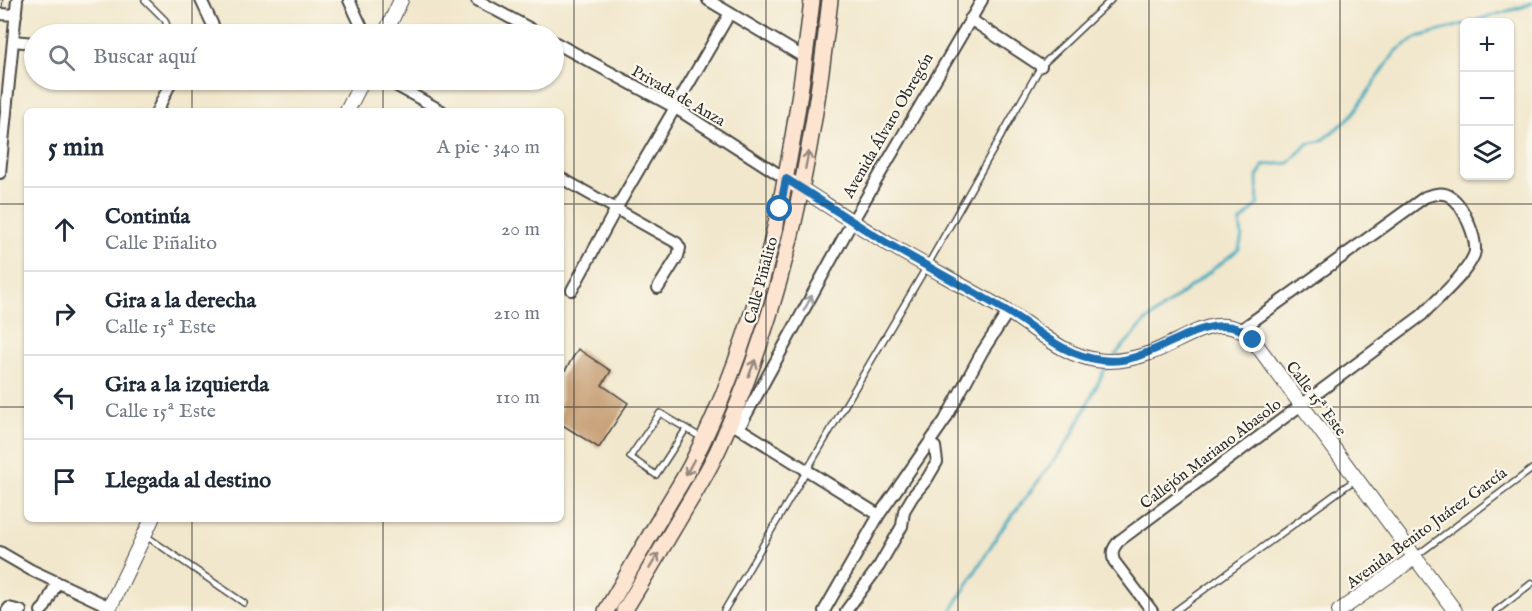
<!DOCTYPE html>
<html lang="es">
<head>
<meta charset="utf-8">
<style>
  body { margin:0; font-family:"IM FELL English",serif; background:#f6f6f7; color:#1f2937 }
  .controls { position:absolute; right:18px; top:18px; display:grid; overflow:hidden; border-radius:9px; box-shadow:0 2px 4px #0004 }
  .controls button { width:54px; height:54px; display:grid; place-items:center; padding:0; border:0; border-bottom:2px solid #e0e1e3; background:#fff; color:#1f2937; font:30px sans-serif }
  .stop { position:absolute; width:18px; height:18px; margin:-14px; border:4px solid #1f6fb2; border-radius:50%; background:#fff }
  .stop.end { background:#1f6fb2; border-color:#fff; box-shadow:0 2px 6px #0008 }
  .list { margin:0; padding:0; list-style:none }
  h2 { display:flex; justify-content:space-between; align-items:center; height:78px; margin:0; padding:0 24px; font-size:26px }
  h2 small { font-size:20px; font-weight:400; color:#747a83 }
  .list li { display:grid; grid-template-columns:39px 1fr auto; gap:18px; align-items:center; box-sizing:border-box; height:84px; padding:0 24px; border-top:2px solid #e0e1e3 }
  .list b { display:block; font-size:22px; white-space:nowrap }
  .list p { margin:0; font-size:20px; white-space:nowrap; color:#747a83 }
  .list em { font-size:20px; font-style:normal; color:#747a83 }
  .icon { flex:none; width:33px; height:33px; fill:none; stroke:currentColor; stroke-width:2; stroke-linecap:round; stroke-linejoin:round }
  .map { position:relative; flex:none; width:1532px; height:611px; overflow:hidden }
  .search { position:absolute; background:#fff; box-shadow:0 2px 4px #0004; left:24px; top:24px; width:540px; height:66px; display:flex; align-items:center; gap:15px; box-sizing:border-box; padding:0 21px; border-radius:33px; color:#747a83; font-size:22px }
  .panel { position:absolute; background:#fff; box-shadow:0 2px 4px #0004; left:24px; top:108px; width:540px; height:414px; border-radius:9px }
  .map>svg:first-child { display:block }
</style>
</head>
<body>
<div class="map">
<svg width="1532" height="611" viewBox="0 0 1532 611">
  <rect width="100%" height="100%" fill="#fbf7ec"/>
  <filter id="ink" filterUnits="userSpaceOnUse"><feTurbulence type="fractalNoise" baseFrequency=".0167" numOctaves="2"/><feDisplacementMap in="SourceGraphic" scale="12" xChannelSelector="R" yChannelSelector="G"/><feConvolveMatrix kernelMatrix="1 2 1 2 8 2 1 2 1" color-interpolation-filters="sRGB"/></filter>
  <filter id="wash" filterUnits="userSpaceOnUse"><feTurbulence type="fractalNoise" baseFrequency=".008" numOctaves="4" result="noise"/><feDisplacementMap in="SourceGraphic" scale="24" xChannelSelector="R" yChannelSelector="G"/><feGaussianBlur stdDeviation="1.35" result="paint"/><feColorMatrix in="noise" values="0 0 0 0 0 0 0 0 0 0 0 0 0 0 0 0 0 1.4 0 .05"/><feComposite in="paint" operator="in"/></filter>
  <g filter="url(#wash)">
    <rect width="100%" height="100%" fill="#f1e7cc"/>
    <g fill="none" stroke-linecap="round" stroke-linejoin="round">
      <path stroke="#3fa9be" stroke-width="3" d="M1470,22L1522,7L1532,3
        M1115,355L1145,322L1239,249L1242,236L1240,223L1258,204L1257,177L1264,165L1289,163L1307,144L1321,141L1351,117L1396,51L1418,37L1464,24
        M951,611L999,533L1070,439L1107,365"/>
    </g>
    <g id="blocks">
      <path fill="#c7a178" d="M578,349L611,371L602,385L628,403L599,448L561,424V377Z"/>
    </g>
  </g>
  <g filter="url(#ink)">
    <use href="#blocks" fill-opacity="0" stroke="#494743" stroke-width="1.5"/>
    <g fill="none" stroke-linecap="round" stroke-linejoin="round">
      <defs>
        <path id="service" d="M145,0L165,20L170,34
          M686,429L656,475L630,457L660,413L702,438
          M146,536L244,603
          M1416,556L1532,469
          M724,611L927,266L1041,66L1111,0
          M1175,611L1356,479
          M1496,611L1532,583"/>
        <path id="minor" d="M201,0L217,34
          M349,0L365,34
          M477,0L540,34
          M708,0L805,58
          M0,14L16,15
          M970,19L1041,66
          M13,41L34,43
          M554,42L674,107L786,179
          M386,80L442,111
          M157,111L172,80
          M0,173L17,0
          M561,178L677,243L680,248L678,256L658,288
          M572,290L616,209L730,13
          M734,425L879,515
          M739,428L852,222L982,0
          M0,552L31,570L110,607
          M7,611L9,608L21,611
          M41,611L45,607L57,582
          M824,611L879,515L945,420L982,352L1008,312
          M846,611L879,566L902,526L904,511L913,496L927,479L937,462L935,447L929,444
          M1152,611L1114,561C1111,552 1113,548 1119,541L1422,315C1438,298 1465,276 1474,255C1479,241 1463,205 1451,197C1443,191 1433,194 1425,197L1242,329"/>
        <path id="tertiary" d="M385,34L401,0
          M347,111L363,80
          M786,179C821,201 855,224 890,245C928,267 967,288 1005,310C1036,328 1060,354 1096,360C1114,363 1133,359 1150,353C1186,340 1219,307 1253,340L1455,611
          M108,611L152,519
          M1339,611L1414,558"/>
        <path id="secondary" d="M606,611C624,581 641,550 659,520C669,502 681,484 691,465C765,321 794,159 812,0
          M624,611C645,577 665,543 685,509C698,487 712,465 722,441C785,300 813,153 830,0"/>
      </defs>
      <use href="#service" stroke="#494743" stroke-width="8"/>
      <use href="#minor" stroke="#494743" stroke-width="14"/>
      <use href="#tertiary" stroke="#494743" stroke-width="16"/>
      <use href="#secondary" stroke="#494743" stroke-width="18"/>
      <use href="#service" stroke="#fff" stroke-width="5"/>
      <use href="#minor" stroke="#fff" stroke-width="10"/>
      <use href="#tertiary" stroke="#fff" stroke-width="14"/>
      <use href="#secondary" stroke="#fde4d1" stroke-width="15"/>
      <defs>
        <path id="rail" d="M0,7L1,0"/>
      </defs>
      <use href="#rail" stroke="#2b2b2b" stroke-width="5"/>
      <use href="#rail" stroke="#fbf7ec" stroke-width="3" stroke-dasharray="9" stroke-linecap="butt"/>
    </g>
    <defs><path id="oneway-shaft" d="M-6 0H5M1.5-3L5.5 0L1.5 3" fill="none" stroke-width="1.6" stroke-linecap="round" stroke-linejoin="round" transform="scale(1.5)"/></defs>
    <g stroke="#94887e">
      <use href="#oneway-shaft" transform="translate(807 160) rotate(-79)"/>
      <use href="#oneway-shaft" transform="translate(752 368) rotate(-68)"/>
      <use href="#oneway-shaft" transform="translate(690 467) rotate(118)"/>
      <use href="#oneway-shaft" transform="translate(654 561) rotate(-59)"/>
    </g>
    <use stroke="#a0a0a0" href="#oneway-shaft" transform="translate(808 303) rotate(-61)"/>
  </g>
  <g fill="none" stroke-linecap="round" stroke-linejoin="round" filter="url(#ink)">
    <path stroke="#1f6fb2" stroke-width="8" d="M780,209L786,179C821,200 855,224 890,245C928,267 967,288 1005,310C1038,329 1061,355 1101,360C1151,368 1195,313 1239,329C1245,331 1249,336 1253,340"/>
  </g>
  <path fill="none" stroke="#2b2b2b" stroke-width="1.5" stroke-opacity="0.55" d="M192,0V34M383,0V34M574,0V611M766,0V611M958,0V611M1149,0V611M1340,0V611M192,80V111M383,80V111M0,204H27M561,204H1532M0,407H27M561,407H1532M192,519V611M383,519V611"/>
  <g text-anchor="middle" stroke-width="4.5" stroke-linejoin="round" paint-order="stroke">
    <g font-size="16" fill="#2b2b2b" stroke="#fbf7ec">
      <text transform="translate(679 95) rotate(30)" y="6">Privada de Anza</text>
      <text transform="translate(887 125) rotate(-60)" y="6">Avenida Álvaro Obregón</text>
      <text transform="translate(760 280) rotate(-75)" y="6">Calle Piñalito</text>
      <text transform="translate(1317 398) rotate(53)" y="6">Calle 15ª Este</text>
      <text transform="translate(1210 453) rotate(-37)" y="6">Callejón Mariano Abasolo</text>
      <text transform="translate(1426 527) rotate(-36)" y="6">Avenida Benito Juárez García</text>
    </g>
  </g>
</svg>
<div class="controls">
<button>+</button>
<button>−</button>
<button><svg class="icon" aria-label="layers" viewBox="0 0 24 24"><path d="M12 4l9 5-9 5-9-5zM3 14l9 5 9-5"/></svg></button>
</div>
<div class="stop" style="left:780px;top:209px"></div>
<div class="stop end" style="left:1253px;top:340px"></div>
<div class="search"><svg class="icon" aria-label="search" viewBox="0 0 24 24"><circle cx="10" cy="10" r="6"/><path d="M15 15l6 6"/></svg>Buscar aquí</div>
<section class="panel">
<h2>5 min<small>A pie · 340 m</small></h2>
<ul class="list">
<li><svg class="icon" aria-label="ahead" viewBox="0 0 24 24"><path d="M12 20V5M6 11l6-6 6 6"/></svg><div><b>Continúa</b><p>Calle Piñalito</p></div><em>20 m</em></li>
<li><svg class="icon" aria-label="right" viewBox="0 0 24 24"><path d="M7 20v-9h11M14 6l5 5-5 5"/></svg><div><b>Gira a la derecha</b><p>Calle 15ª Este</p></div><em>210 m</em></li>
<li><svg class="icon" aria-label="left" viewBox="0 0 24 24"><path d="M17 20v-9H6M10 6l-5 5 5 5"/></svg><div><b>Gira a la izquierda</b><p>Calle 15ª Este</p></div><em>110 m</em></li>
<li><svg class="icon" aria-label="arrive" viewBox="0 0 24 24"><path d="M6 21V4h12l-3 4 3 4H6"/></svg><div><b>Llegada al destino</b></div></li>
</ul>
</section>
</div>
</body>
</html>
